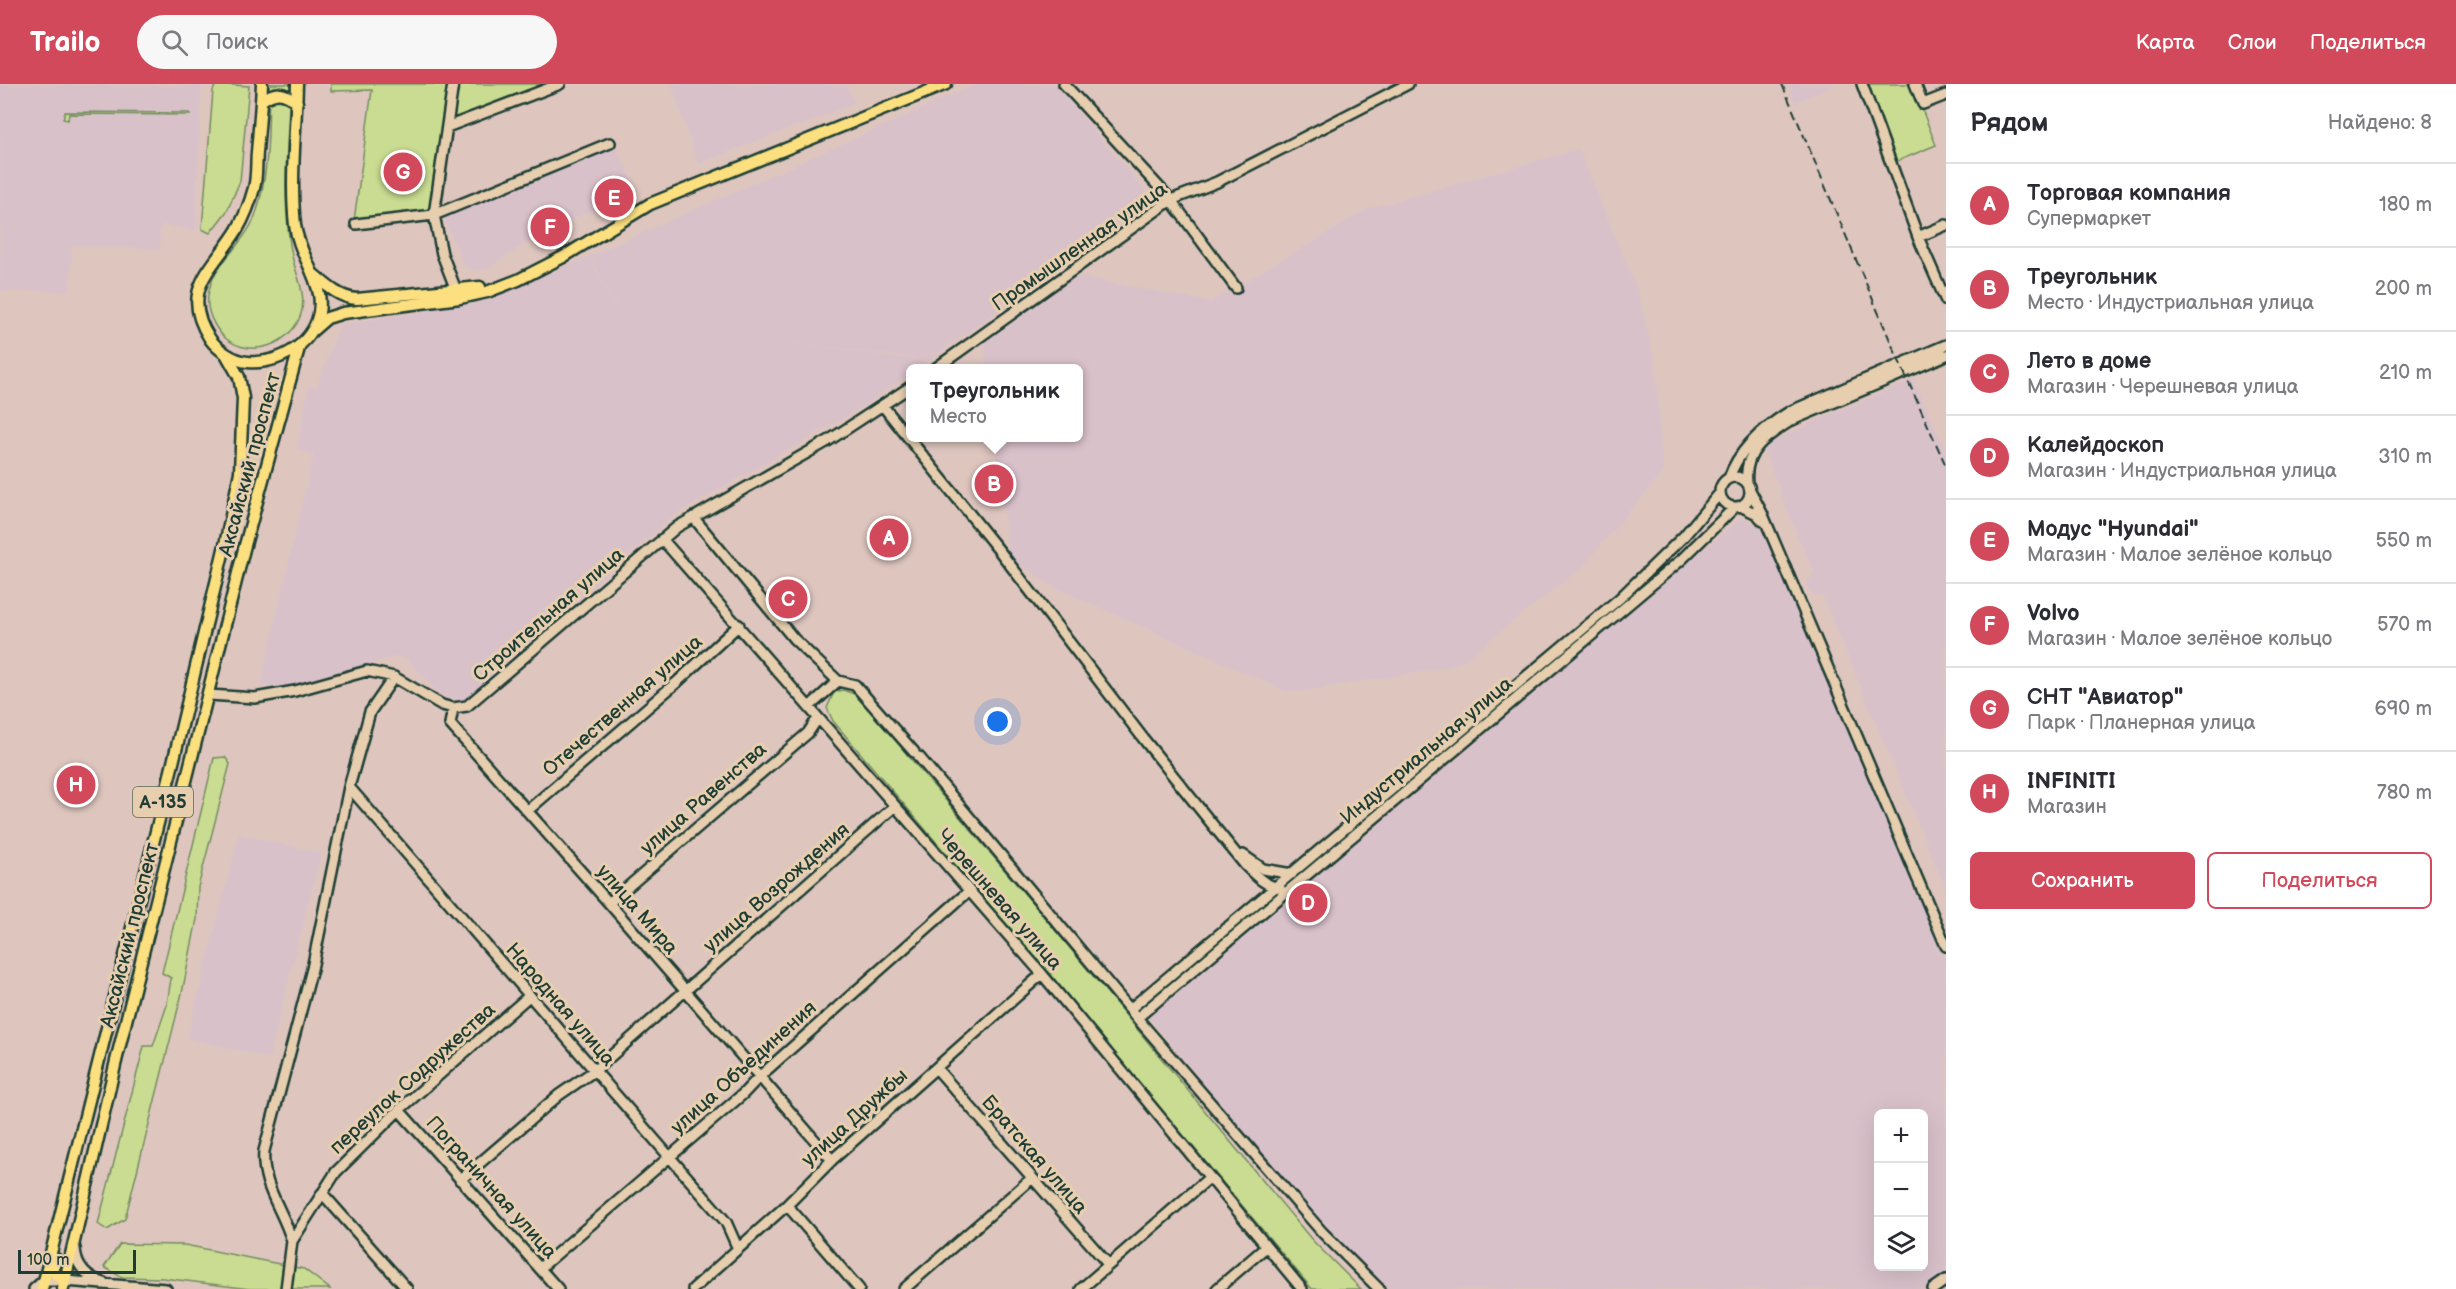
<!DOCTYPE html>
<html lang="ru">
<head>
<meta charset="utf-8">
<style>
  body { margin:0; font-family:"Balsamiq Sans",sans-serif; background:#f7f7f7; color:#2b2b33 }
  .controls { position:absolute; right:18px; bottom:18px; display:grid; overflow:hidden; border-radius:9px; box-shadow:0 6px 24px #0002 }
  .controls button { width:54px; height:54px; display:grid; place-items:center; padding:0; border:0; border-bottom:2px solid #e1e1e2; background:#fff; color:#2b2b33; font:30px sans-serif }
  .scale { position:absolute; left:18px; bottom:15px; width:118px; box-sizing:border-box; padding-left:6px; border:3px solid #1f3d34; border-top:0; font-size:16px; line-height:21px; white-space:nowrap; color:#1f3d34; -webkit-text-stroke:4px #e6ceaf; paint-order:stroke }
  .you { position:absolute; left:998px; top:638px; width:21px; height:21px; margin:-15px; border:4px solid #fff; border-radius:50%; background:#1a73e8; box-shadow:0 0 0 9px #1a73e833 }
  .badge { display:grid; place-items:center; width:39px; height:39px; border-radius:50%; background:#d1495b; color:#fff; font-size:20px; font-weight:700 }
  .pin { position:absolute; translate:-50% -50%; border:3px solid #fff; box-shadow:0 2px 6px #0006 }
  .popup { position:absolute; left:906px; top:280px; width:177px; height:78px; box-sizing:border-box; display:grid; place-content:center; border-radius:9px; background:#fff; filter:drop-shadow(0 2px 4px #0005); font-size:20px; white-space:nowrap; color:#7c7c81 }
  .popup b { font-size:22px; color:#2b2b33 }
  .popup::after { content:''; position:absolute; left:50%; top:100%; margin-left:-12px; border:12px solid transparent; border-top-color:#fff }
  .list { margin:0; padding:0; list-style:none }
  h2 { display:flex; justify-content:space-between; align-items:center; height:78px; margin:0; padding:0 24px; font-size:26px }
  h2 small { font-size:20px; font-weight:400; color:#7c7c81 }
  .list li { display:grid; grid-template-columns:39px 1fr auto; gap:18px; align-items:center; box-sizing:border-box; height:84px; padding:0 24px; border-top:2px solid #e1e1e2 }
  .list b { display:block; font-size:22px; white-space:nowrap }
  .list p { margin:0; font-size:20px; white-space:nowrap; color:#7c7c81 }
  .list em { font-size:20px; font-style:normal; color:#7c7c81 }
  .actions { display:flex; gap:12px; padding:18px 24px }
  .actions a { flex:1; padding:14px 0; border:2px solid #d1495b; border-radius:9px; text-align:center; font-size:21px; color:#d1495b }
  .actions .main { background:#d1495b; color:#fff }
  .icon { flex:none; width:33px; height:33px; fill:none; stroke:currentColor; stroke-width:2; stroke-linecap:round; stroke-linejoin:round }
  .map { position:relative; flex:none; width:1946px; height:1205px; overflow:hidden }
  header { display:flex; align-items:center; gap:36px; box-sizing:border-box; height:84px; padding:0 30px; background:#d1495b; color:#fff }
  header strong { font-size:28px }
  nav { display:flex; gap:33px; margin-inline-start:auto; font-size:21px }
  .search { width:420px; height:54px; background:#f7f7f7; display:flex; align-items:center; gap:15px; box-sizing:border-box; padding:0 21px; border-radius:33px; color:#7c7c81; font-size:22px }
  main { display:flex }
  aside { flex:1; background:#fff }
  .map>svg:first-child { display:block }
</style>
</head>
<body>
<header>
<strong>Trailo</strong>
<div class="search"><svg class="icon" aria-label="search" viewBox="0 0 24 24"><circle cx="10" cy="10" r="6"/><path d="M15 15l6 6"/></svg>Поиск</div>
<nav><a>Карта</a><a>Слои</a><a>Поделиться</a></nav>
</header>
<main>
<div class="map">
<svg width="1946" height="1205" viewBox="0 0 1946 1205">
  <rect width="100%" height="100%" fill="#dec6bf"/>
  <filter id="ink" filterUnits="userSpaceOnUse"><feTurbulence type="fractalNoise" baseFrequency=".0167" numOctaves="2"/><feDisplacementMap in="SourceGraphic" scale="12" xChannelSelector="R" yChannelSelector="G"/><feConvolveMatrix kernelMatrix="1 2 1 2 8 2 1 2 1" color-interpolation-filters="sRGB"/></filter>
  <g filter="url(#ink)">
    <path fill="#d9c1ca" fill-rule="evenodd" d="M0,0L201,2L196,147L164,141L160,145V165L72,161L70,207H0Z
      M671,0H822L844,2L848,3L854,19L799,43L798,41L698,80Z
      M977,0H1054L1153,116L929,276L790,258L927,277L917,284H910V289L866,321L673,432L463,617L441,612L406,574L394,573L292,602L260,603L313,372L297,365L309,301L317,303L339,241L488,216L589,172L623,237L590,172Z
      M1788,0H1835L1795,19Z
      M613,57L638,107L563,139L566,149L542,160L538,152L487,185L473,187L464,181L443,132L447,126Z
      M1579,65L1638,208L1655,276L1663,389L1581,484L1464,576L1448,583L1299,608L1285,607L1054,503L1009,473L994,354H1078V284H986L984,258L1077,192L1210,218L1370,124Z
      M1914,296L1946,368V806L1822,511L1814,512L1807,501L1814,486L1803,465L1764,367L1774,356L1861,317Z
      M1741,434L1760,442L1946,876V1191L1925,1205H1383L1312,1131L1146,930ZM1878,1030H1924V1182H1878Z
      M239,750L321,769L269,974L187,954Z"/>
    <path fill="#c9dc91" stroke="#748c62" stroke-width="1.5" d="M216,0L249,2L240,97L227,127L210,149L202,145L213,7Z
      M269,0H290C288,56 281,116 292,172C296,191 307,210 301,230C291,261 250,276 224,253C214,243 206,227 208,212C211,182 243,162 254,135C270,93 268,44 269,0Z
      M331,0H562L451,44L441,132L353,144L372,6L331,7Z
      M1865,0H1912L1936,61L1895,78Z
      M65,28L189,29L190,31L69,30L68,36L63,35Z
      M843,606L857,611L1040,828L1312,1156L1361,1205H1312L1046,887L833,637L827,624L834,608Z
      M225,673L230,680L198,803L197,835L182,909L125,1135L107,1146L98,1140L144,962H153L167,921L171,894L162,889L214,674Z
      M120,1160L185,1161L304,1185L330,1205H250L163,1194L121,1193L104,1183Z"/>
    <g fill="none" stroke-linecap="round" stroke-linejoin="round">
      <defs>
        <path id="minor" d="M453,0L434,131L442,170L456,206
          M1064,0L1171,116L1236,204
          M1862,0L1918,153L1946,217
          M1915,0L1923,20L1946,11
          M447,43L560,0
          M356,140L434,131L610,59
          M1918,153L1946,141
          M936,284L1171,116L1217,98L1408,0
          M883,322L1001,469L1146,658L1245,781C1255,791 1265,802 1280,804
          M1720 408a15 15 0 1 1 30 0a15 15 0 1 1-30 0Z
          M1729,394C1739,365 1763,344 1789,328L1946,261
          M1747,399C1743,366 1767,352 1792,336L1946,271
          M1750,406L1763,431L1946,862
          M1740,422L1757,430L1763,437
          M693,433L794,555L838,597L855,601L914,668
          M662,455L1042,890L1302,1205
          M209,611L255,614L295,607L367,587L394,593L442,621L453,624L467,622L677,443L828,357L910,303
          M809,623L838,597
          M453,624L450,640L609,819L832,1076
          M919,673L1137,934L1322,1148L1379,1205
          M349,703L726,1138L738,1165
          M527,727L676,599L739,541
          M1243,771L1263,785L1292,790
          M609,819L808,649L818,634
          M1130,925L1620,514L1684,452L1720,409
          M1137,934L1681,476L1735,423
          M936,984L1108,1180
          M399,1026L558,1205
          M460,1096L559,1011L594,987L895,722
          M322,1109L407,1205
          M787,1121L859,1205
          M292,1157C283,1125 261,1102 264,1067L312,885L349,703L370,628L394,593
          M75,1164C76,1183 87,1193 104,1199
          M540,1184L743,1010L760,992L969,807
          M34,1205L43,1197H65L166,1205
          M286,1205L292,1157L336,1088L399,1026L529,912
          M693,1205L787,1121L832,1076L1042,890
          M904,1205L1031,1095
          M1081,1205L1209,1094
          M1217,1205L1266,1163
          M1933,1205L1946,1196"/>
        <path id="major" d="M262,0C261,23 259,45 257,68C256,80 257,93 254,104C250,119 244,134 237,146C213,185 178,206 210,255C218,266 234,277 248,278C286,281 326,251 319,210C314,185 298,166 295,141C290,95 296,46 297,0
          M261,17C275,7 283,7 297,18
          M312,189C325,200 339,214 357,215L480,203
          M312,247L327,234L343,229L460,214L487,208L518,196L563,173L650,120L946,0
          M56,1175L53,1188L65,1197
          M42,1205L172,683L225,461L240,388L243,314L239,293L226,270
          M63,1205L116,977L244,465L299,264"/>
      </defs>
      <use href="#minor" stroke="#1f3d34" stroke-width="14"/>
      <use href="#major" stroke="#1f3d34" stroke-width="15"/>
      <use href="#minor" stroke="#e6ceaf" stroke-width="9"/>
      <use href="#major" stroke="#fce080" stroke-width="10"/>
      <path stroke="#1f3d34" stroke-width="2" stroke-dasharray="9 4.5" stroke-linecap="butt" d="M1782,0L1892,261L1946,382"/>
    </g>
  </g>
  <g text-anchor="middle" stroke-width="6" stroke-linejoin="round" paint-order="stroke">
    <rect fill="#e6ceaf" stroke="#5b6859" stroke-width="1.5" x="133" y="703" width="60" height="30" rx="4.5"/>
    <g font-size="18" font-weight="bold" fill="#1f3d34">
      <text x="163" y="724">А-135</text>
    </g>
    <g font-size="20" fill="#1f3d34" stroke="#e6ceaf">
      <text transform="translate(1079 162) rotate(-35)" y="7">Промышленная улица</text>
      <text transform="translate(249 380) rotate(-75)" y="7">Аксайский проспект</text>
      <text transform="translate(548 530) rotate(-41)" y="7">Строительная улица</text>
      <text transform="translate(622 621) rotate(-41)" y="7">Отечественная улица</text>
      <text transform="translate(1426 666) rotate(-40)" y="7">Индустриальная улица</text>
      <text transform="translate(703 714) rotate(-41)" y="7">улица Равенства</text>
      <text transform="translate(776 803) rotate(-41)" y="7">улица Возрождения</text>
      <text transform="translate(1000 815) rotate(49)" y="7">Черешневая улица</text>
      <text transform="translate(638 825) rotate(49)" y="7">улица Мира</text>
      <text transform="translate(129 851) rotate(-76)" y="7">Аксайский проспект</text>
      <text transform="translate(561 920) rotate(49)" y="7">Народная улица</text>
      <text transform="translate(743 983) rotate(-42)" y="7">улица Объединения</text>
      <text transform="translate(412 994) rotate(-42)" y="7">переулок Содружества</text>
      <text transform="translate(854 1033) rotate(-42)" y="7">улица Дружбы</text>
      <text transform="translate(1035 1070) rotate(49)" y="7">Братская улица</text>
      <text transform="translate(492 1103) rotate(48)" y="7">Пограничная улица</text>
    </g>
  </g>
</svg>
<div class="controls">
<button>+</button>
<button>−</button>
<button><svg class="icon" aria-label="layers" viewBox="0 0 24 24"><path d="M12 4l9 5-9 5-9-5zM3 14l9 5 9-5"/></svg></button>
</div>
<div class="scale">100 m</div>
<div class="you"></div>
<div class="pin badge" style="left:889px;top:454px">A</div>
<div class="pin badge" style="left:994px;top:400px">B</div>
<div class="popup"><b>Треугольник</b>Место</div>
<div class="pin badge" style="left:788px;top:515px">C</div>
<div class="pin badge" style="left:1308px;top:819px">D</div>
<div class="pin badge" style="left:614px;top:114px">E</div>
<div class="pin badge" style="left:550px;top:143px">F</div>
<div class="pin badge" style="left:403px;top:88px">G</div>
<div class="pin badge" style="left:76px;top:701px">H</div>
</div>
<aside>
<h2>Рядом<small>Найдено: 8</small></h2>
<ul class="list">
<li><span class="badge">A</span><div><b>Торговая компания</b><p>Супермаркет</p></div><em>180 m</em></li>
<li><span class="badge">B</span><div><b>Треугольник</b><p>Место · Индустриальная улица</p></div><em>200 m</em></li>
<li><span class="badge">C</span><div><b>Лето в доме</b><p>Магазин · Черешневая улица</p></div><em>210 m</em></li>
<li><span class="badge">D</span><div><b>Калейдоскоп</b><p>Магазин · Индустриальная улица</p></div><em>310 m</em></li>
<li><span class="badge">E</span><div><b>Модус &quot;Hyundai&quot;</b><p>Магазин · Малое зелёное кольцо</p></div><em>550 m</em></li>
<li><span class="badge">F</span><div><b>Volvo</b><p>Магазин · Малое зелёное кольцо</p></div><em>570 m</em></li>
<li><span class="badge">G</span><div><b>СНТ &quot;Авиатор&quot;</b><p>Парк · Планерная улица</p></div><em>690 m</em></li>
<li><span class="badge">H</span><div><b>INFINITI</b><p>Магазин</p></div><em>780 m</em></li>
</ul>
<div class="actions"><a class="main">Сохранить</a><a>Поделиться</a></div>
</aside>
</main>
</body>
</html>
